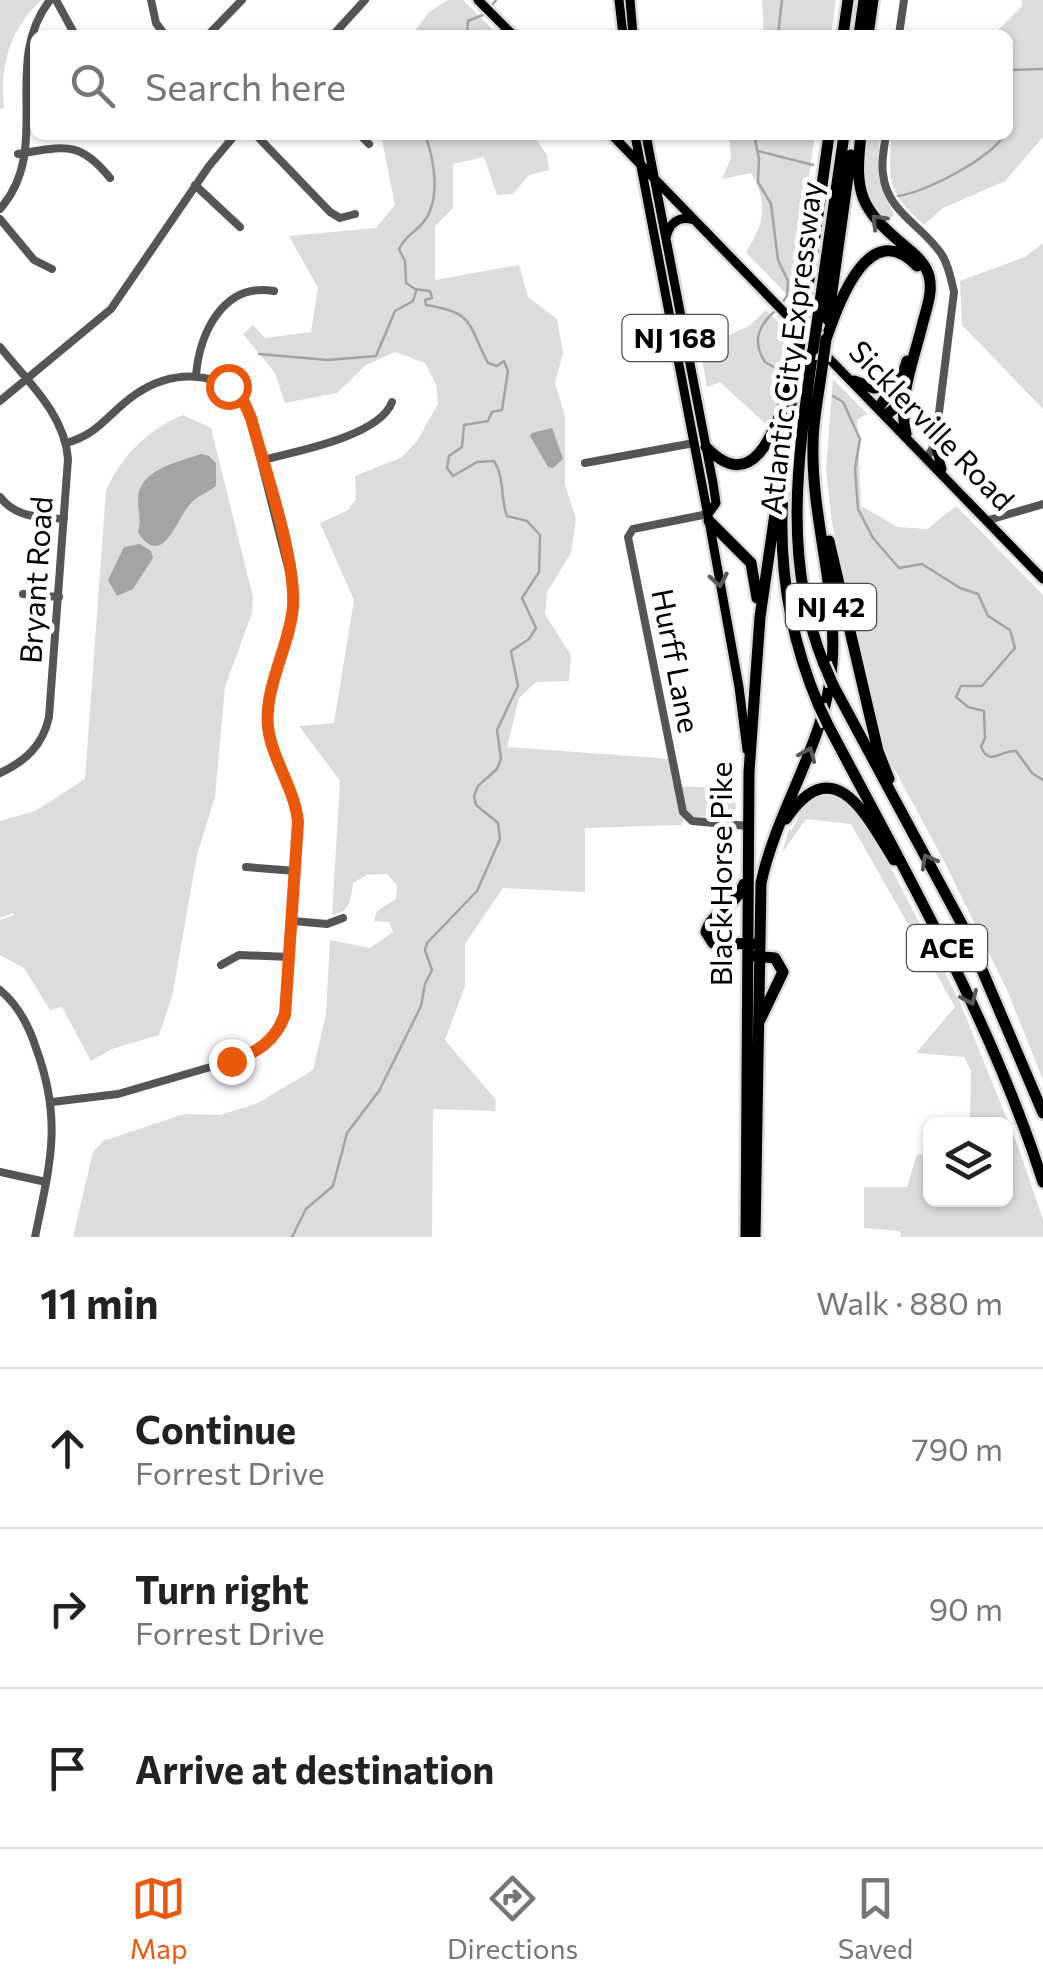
<!DOCTYPE html>
<html lang="en">
<head>
<meta charset="utf-8">
<style>
  body { margin:0; font-family:Commissioner,sans-serif; background:#f6f6f6; color:#222 }
  .controls { position:absolute; right:30px; bottom:30px; display:grid; overflow:hidden; border-radius:15px; box-shadow:0 2px 8px #0004 }
  .controls button { width:90px; height:90px; display:grid; place-items:center; padding:0; border:0; border-bottom:2px solid #e0e0e0; background:#fff; color:#222; font:50px sans-serif }
  .stop { position:absolute; width:30px; height:30px; margin:-22px; border:8px solid #ea580c; border-radius:50%; background:#fff }
  .stop.end { background:#ea580c; border-color:#fff; box-shadow:0 2px 10px #0008 }
  .list { margin:0; padding:0; list-style:none }
  h2 { display:flex; justify-content:space-between; align-items:center; height:130px; margin:0; padding:0 40px; font-size:42px }
  h2 small { font-size:32px; font-weight:400; color:#767676 }
  .list li { display:grid; grid-template-columns:65px 1fr auto; gap:30px; align-items:center; box-sizing:border-box; height:160px; padding:0 40px; border-top:2px solid #e0e0e0 }
  .list b { display:block; font-size:38px; white-space:nowrap }
  .list p { margin:0; font-size:32px; white-space:nowrap; color:#767676 }
  .list em { font-size:32px; font-style:normal; color:#767676 }
  .icon { flex:none; width:55px; height:55px; fill:none; stroke:currentColor; stroke-width:2; stroke-linecap:round; stroke-linejoin:round }
  .map { position:relative; flex:none; width:1043px; height:1237px; overflow:hidden }
  .search { position:absolute; background:#fff; box-shadow:0 2px 8px #0004; left:30px; right:30px; top:30px; height:110px; display:flex; align-items:center; gap:25px; box-sizing:border-box; padding:0 35px; border-radius:15px; color:#767676; font-size:38px }
  .sheet { height:610px; background:#fff }
  nav { display:flex; justify-content:space-around; align-items:center; box-sizing:border-box; height:140px; border-top:2px solid #e0e0e0; background:#fff; font-size:28px; color:#767676 }
  nav a { display:grid; justify-items:center; gap:5px }
  nav .on { color:#ea580c }
  .map>svg:first-child { display:block }
</style>
</head>
<body>
<div class="map">
<svg width="1043" height="1237" viewBox="0 0 1043 1237">
  <rect width="100%" height="100%" fill="#fff"/>
  <path fill="#dcdcdc" d="M0,0H41C9,31 0,65 4,108L0,109Z
    M448,0H463L498,35H412L429,12Z
    M762,0H836L831,35H764Z
    M1022,0H1043V137L1005,181L943,208L924,225C887,190 889,185 891,135H1008V35H993L1022,6Z
    M381,135H533L547,155L549,170L529,175L513,194L497,195L484,157L453,164V208L435,226V280L519,265L528,297L557,319L563,353L555,383L565,416V485L576,519L571,553L547,592L545,614L571,655L569,681L536,682L519,698L507,747L671,759L677,786L735,789L736,821L685,817L681,825L585,828V892L503,888L465,944V986L445,1040L496,1100L495,1111L433,1109L432,1237H73L93,1152L103,1141L184,1114L220,1115L258,1103L313,1070L326,1014L330,940L370,948L393,932L389,922L374,921L377,911L396,899L397,885L387,874L367,875L353,883C351,900 350,912 332,915L340,781L299,726L334,723L354,600L320,523L348,510L356,499L355,476L402,457L417,441L438,404L436,384L425,363L395,352L366,365L337,393L285,403L275,373L243,334L253,325L265,338L311,332L318,288L289,236L376,228L395,205Z
    M729,135H815L791,299L746,252C764,224 769,204 751,173L722,179L731,158Z
    M866,135H880C878,166 880,186 894,214L888,222C859,191 861,175 866,135Z
    M1043,243V409L962,325L960,281L1025,257Z
    M766,310L786,330L771,429L720,382L707,387L700,348L749,326Z
    M833,379L867,414L857,420L861,506L898,527L927,529L956,506L1043,595V1080L1007,990L945,863L883,748L832,523L826,469Z
    M183,415L211,428L253,597L252,613L225,687L215,797L197,855L172,997L159,1035L112,1049L91,1061L62,1007L50,1010L24,968L0,955V920L14,915L13,913L0,918V821L35,811L85,779L106,491C119,459 150,427 183,415Z
    M830,793L855,798L959,1000L1019,1149L1043,1220V1237H901L900,1231L864,1228V1187H907L917,1154L930,1156V1200H1006V1124H970L971,1071L964,1057L916,1053L955,1007L851,824L806,819L782,853L789,829L792,830L805,802Z"/>
  <path fill="#a3a3a3" d="M552,428L563,459L553,468L548,467L530,436L532,433Z
    M201,454L209,456L216,463V486C208,492 197,496 190,504C177,518 162,571 138,532C142,519 138,513 138,500C138,469 179,462 201,454Z
    M140,544L151,551L153,558L133,589L117,596L108,580L124,547Z"/>
  <g fill="none" stroke-linecap="round" stroke-linejoin="round">
    <path stroke="#a3a3a3" stroke-width="2.5" d="M490,8L496,0
      M467,35L468,21L485,14
      M778,35L782,0
      M1008,70L1043,69
      M754,135L759,159L758,182L771,204L778,260L788,281L787,296L782,303
      M758,151L813,165
      M898,196C928,191 987,160 1005,135
      M777,309C759,325 751,340 765,362L779,370
      M259,354L328,360L376,356L395,311L413,301L416,291
      M833,396L843,402L860,439L855,469L858,509L873,538L899,568L922,564L960,588L978,594L988,616L1010,630L1015,648L982,686H961L956,697L968,707L984,711L985,738L981,747C990,767 1000,750 1016,751L1032,773L1043,780
      M292,1237L306,1209L333,1186L347,1133L379,1091L421,1006L425,984L432,970L425,950L427,943L477,891L500,839L498,823L476,805L474,796L478,786L497,769L501,759L497,730L518,686L511,651L529,639L536,628L522,598L539,572L540,535L527,521L507,516C500,497 505,478 494,461L477,462L453,476L447,468L449,456L462,447L464,425L488,421L492,412L502,410L508,371L504,361L497,366L488,363C467,324 476,313 426,305L425,300L432,298L430,291L415,289L406,283L405,261L399,249C405,237 412,234 420,226C442,204 435,161 425,135"/>
    <defs>
      <path id="major" d="M478,0L513,35
        M619,0L623,35
        M630,0L633,35
        M612,135L1043,579
        M635,135L709,521L739,687L747,750
        M646,135L713,483L716,503L708,514
        M666,238C669,223 679,215 694,220
        M935,445L942,469"/>
      <path id="highway" d="M843,35L848,0
        M859,35L864,0
        M868,35L873,0
        M861,135C854,194 860,209 906,247C916,255 926,264 929,276C933,291 927,307 923,322C915,356 897,400 906,434
        M804,315L829,135
        M828,320L851,155
        M816,330L844,135
        M826,339C838,306 868,215 917,266
        M813,350C798,457 782,560 824,664
        M854,381L874,388L896,384
        M879,407L903,374L907,361
        M886,415L905,400
        M706,447C755,498 776,426 789,388
        M783,493C778,567 790,638 819,706
        M709,521L751,563L757,598
        M829,541L878,751L889,779
        M833,685L965,930L1043,1113
        M828,725C907,875 991,1020 1043,1182
        M786,819C834,748 867,816 894,860
        M744,884C735,908 711,912 706,932L713,943L756,944
        M754,956L775,958L783,972L760,1020
        M746,1237L749,772L760,617L801,335
        M755,1237L761,883C777,808 826,742 832,665C838,591 811,518 813,444C813,417 820,388 823,361"/>
    </defs>
    <use href="#major" stroke="#dbdbdb" stroke-width="14"/>
    <use href="#highway" stroke="#dbdbdb" stroke-width="16"/>
    <path stroke="#555" stroke-width="8" d="M56,0L75,35
      M151,0L156,23L165,35
      M208,35L242,0
      M333,35L365,0
      M899,35L904,0
      M256,135L330,212L340,218L355,214
      M360,135L369,144
      M886,135C884,148 881,161 883,174C887,213 923,225 942,255C949,266 951,279 954,292L935,445L927,457
      M18,154C63,147 79,139 110,178
      M195,185L240,227
      M0,209C54,148 0,64 50,0
      M0,219L34,260L52,269
      M0,347C27,381 65,414 68,459L49,717C43,745 26,761 0,773
      M196,376C199,334 223,282 274,291
      M0,401L111,309L209,166L235,135
      M262,460C295,452 380,436 392,402
      M585,463L694,443
      M0,497C16,518 40,517 64,519
      M708,514L633,529L628,537L683,812L692,821L748,826
      M989,520L1043,504
      M23,594L59,597
      M246,867L296,871
      M293,921L327,924L343,918
      M221,965L239,955L290,957
      M0,990C18,1005 29,1026 36,1048C63,1121 50,1164 35,1237
      M52,1102L118,1094L231,1061L258,1051L273,1037L287,1005L298,829C298,792 271,762 268,725C264,678 295,634 293,587L247,406C220,368 172,370 136,394C109,412 100,434 66,443
      M0,1172L46,1182"/>
    <use href="#major" stroke="#000" stroke-width="9"/>
    <use href="#highway" stroke="#000" stroke-width="11"/>
    <defs>
      <path id="highway-bridge" d="M801,335L804,315
        M813,350L816,330
        M823,361L826,339
        M824,664L833,685
        M819,706L828,725"/>
    </defs>
    <use href="#highway-bridge" stroke="#dbdbdb" stroke-width="16" stroke-linecap="butt"/>
    <use href="#highway-bridge" stroke="#000" stroke-width="11"/>
  </g>
  <defs><path id="oneway-chevron" d="M-2-3.5L2.5 0L-2 3.5" fill="none" stroke-width="1.6" stroke-linecap="round" stroke-linejoin="round" transform="scale(2.5)"/></defs>
  <g stroke="#595959">
    <use href="#oneway-chevron" transform="translate(878 221) rotate(-134)"/>
    <use href="#oneway-chevron" transform="translate(719 580) rotate(80)"/>
    <use href="#oneway-chevron" transform="translate(808 754) rotate(-67)"/>
    <use href="#oneway-chevron" transform="translate(928 861) rotate(-119)"/>
    <use href="#oneway-chevron" transform="translate(970 998) rotate(66)"/>
  </g>
  <g fill="none" stroke-linecap="round" stroke-linejoin="round">
    <path stroke="#ea580c" stroke-width="12" d="M228,386L243,400L251,418C264,467 296,558 293,606C290,646 264,686 268,727C272,760 295,789 298,822L285,1015C275,1041 257,1053 231,1061"/>
  </g>
  <g text-anchor="middle" stroke-width="10" stroke-linejoin="round" paint-order="stroke">
    <g fill="#fff" stroke="#4c4c4c" stroke-width="2.5">
      <rect x="622.5" y="315" width="105" height="46" rx="8"/>
      <rect x="786" y="584" width="90" height="46" rx="8"/>
      <rect x="907" y="925" width="80" height="46" rx="8"/>
    </g>
    <g font-size="28" font-weight="bold" fill="#000">
      <text x="675" y="348">NJ 168</text>
      <text x="831" y="617">NJ 42</text>
      <text x="947" y="958">ACE</text>
    </g>
    <g font-size="30" fill="#000" stroke="#fff">
      <text transform="translate(792 348) rotate(-83)" y="10">Atlantic City Expressway</text>
      <text transform="translate(931 426) rotate(46)" y="10">Sicklerville Road</text>
      <text transform="translate(37 580) rotate(-86)" y="10">Bryant Road</text>
      <text transform="translate(675 661) rotate(79)" y="10">Hurff Lane</text>
      <text transform="translate(722 874) rotate(-90)" y="10">Black Horse Pike</text>
    </g>
  </g>
</svg>
<div class="controls">
<button><svg class="icon" aria-label="layers" viewBox="0 0 24 24"><path d="M12 4l9 5-9 5-9-5zM3 14l9 5 9-5"/></svg></button>
</div>
<div class="stop" style="left:228px;top:386px"></div>
<div class="stop end" style="left:231px;top:1061px"></div>
<div class="search"><svg class="icon" aria-label="search" viewBox="0 0 24 24"><circle cx="10" cy="10" r="6"/><path d="M15 15l6 6"/></svg>Search here</div>
</div>
<section class="sheet">
<h2>11 min<small>Walk · 880 m</small></h2>
<ul class="list">
<li><svg class="icon" aria-label="ahead" viewBox="0 0 24 24"><path d="M12 20V5M6 11l6-6 6 6"/></svg><div><b>Continue</b><p>Forrest Drive</p></div><em>790 m</em></li>
<li><svg class="icon" aria-label="right" viewBox="0 0 24 24"><path d="M7 20v-9h11M14 6l5 5-5 5"/></svg><div><b>Turn right</b><p>Forrest Drive</p></div><em>90 m</em></li>
<li><svg class="icon" aria-label="arrive" viewBox="0 0 24 24"><path d="M6 21V4h12l-3 4 3 4H6"/></svg><div><b>Arrive at destination</b></div></li>
</ul>
</section>
<nav>
<a class="on"><svg class="icon" aria-label="map" viewBox="0 0 24 24"><path d="M3 6l6-2 6 2 6-2v14l-6 2-6-2-6 2zM9 4v14M15 6v14"/></svg>Map</a>
<a><svg class="icon" aria-label="directions" viewBox="0 0 24 24"><path d="M12 3l9 9-9 9-9-9zM9 14v-3h6M13 9l2 2-2 2"/></svg>Directions</a>
<a><svg class="icon" aria-label="saved" viewBox="0 0 24 24"><path d="M7 4h10v16l-5-4-5 4z"/></svg>Saved</a>
</nav>
</body>
</html>
